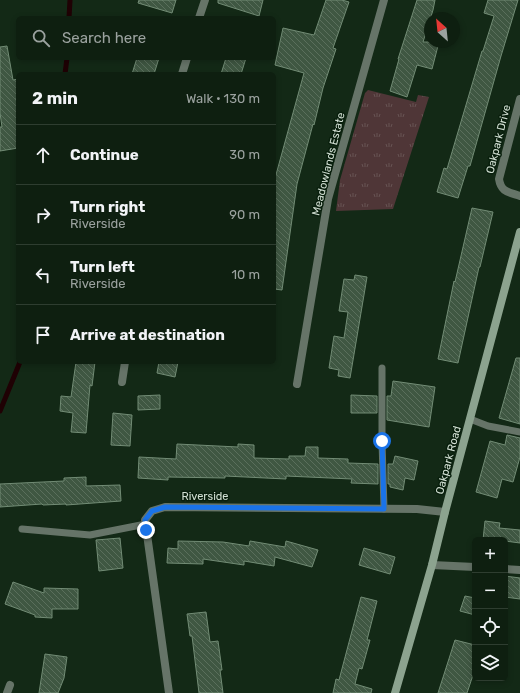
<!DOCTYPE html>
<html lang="en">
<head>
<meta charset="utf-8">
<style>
  body { margin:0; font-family:Rubik,sans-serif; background:#1c2c1e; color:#f1f3f6 }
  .controls { position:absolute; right:12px; bottom:12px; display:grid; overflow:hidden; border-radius:6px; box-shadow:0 2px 6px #0003 }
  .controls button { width:36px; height:36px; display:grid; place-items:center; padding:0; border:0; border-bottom:1px solid #2e3d30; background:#0e1f10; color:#f1f3f6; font:20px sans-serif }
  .compass { position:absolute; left:424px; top:12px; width:36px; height:36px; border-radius:50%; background:#0e1f10; box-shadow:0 2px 6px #0003; rotate:333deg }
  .stop { position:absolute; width:12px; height:12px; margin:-9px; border:3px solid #1a73e8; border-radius:50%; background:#fff }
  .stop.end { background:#1a73e8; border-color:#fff; box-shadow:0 1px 4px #0008 }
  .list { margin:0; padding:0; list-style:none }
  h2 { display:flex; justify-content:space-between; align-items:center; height:52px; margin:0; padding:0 16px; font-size:17px }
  h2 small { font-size:13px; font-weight:400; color:#9ba29f }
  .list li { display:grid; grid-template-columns:26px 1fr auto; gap:12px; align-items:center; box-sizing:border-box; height:60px; padding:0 16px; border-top:1px solid #2e3d30 }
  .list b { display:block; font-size:15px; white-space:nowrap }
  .list p { margin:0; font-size:13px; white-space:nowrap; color:#9ba29f }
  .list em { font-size:13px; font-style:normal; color:#9ba29f }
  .icon { flex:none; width:22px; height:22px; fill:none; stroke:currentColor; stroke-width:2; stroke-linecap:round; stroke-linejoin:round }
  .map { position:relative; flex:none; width:520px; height:693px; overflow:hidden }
  .search { position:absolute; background:#0e1f10; box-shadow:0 2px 6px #0003; left:16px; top:16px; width:260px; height:44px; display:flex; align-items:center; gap:10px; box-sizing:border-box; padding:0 14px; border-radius:6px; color:#9ba29f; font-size:15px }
  .panel { position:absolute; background:#0e1f10; box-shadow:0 2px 6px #0003; left:16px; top:72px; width:260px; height:292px; border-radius:6px }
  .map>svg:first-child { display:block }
</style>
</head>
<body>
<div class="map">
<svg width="520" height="693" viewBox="0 0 520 693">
  <defs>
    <pattern id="grass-tufts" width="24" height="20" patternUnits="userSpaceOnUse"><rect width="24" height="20" fill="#4f3637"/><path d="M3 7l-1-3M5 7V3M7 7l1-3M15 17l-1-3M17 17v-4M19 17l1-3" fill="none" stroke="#675353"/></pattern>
    <pattern id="building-back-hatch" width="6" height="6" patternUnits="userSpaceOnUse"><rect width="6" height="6" fill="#3f5742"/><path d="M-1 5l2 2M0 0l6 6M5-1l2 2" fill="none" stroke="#5a6f5c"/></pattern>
  </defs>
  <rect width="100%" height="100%" fill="#132916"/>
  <path fill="url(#grass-tufts)" d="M368,90L416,102L418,95L429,97L393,209L336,211L340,180L365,93Z"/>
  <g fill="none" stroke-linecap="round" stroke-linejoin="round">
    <path stroke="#1f0104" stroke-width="5" d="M69,18L70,0
      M65,74L67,58
      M0,411L20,362"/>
  </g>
  <path fill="url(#building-back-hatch)" stroke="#728c75" d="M139,0H176L172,13L138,3Z
    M218,0H263L259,16L218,3Z
    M326,0H342L349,2L333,48L336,49L323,88L314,125L313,124L297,184L282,290L274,289V182L304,73L275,65L283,28L314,35Z
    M417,0H435L433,10L423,42H439L432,69L417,65L407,97L390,91L399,59H398Z
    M488,0H518L501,56L470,166H468L458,198L437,192L444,168L447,169L482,51H483L494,16L484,13Z
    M7,46L13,80L18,79V97L16,98L18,112V148L0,151V127H2L0,113V47Z
    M137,58H159L154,74H132Z
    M226,58H246L241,74H221Z
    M472,208L493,212L480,267H479L458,363L438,359L454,281L455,282Z
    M355,275L367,277L350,378L338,376L339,370L329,368L334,336L344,338L348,312L339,311L344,279L354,280Z
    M516,358H520V424L499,418Z
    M76,362H95L92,386L90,385L86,433L71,432L73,413L60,411L61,396L71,397Z
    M159,362H178L175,377L157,373Z
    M393,381L435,387L429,427L387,420V396H391Z
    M160,395V409L138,410V396Z
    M351,395L377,396V413H351Z
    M113,413L132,415L130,446L111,445Z
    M507,435L520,438V457L513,482L502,479L497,498L476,492L490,441L505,445Z
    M177,444L238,447V444L254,445V458L289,459V456H305L306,447H318V458L348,459V463L378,464V484L351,483L352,479L286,476V479L225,476V478L168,477V480L138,478L139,457L176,459Z
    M395,456L418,461L414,480L405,478L403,490L390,487V484H388V464H393Z
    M86,477V486L120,485L121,501L66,505V504L43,505L42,504L0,507V484L64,481V478Z
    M485,521L500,523L499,528L520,530V543L505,541V540H483Z
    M120,538L123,568L99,571L96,540Z
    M178,541L223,542L249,546L250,541L285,547L286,541L318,550L312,567L275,557L274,566L244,561V565L203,559V564L167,563L168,548L178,549Z
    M364,548L395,557L390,574L359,565Z
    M505,576L520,578V599L505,597Z
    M13,582L44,593V588L78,589V609H52V618L35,617V615L5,604Z
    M465,596L475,598V615L460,611Z
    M361,597L377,601L367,640H370L362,669L359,668L355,684L372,689L371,693H333L336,679L339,680Z
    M206,612L210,642L218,641L222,670H220L223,693H199L192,636H190L187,614Z
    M455,640L475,645V666L472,678L467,693H438Z
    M45,654L67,657L64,678L58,693H39Z"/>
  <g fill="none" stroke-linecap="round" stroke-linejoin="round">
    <path stroke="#667468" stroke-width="7" d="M382,368V441L384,509
      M470,419L488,426L520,432
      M22,529L90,535L146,524"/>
    <path stroke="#667468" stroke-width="8" d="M199,18L205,0
      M182,74L187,58
      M520,99L499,179C501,192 508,192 520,196
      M122,382L125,362
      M297,384L328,199L384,0
      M432,565L475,567
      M505,569L520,570
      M7,693L10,685
      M169,693L145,520L152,511L165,507L417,509L445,512"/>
    <path stroke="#8ca38f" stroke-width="8" d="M395,693L432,565L445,512L520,232"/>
  </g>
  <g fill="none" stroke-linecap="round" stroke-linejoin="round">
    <path stroke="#1a73e8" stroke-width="5" d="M146,530L145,520L152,511L165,507L384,509L382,441"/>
  </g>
  <g text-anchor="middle" stroke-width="3" stroke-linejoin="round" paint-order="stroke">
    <g font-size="11" fill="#d3e0d4" stroke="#091f0d">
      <text transform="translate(498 139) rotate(-76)" y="4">Oakpark Drive</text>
      <text transform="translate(328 164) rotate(-76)" y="4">Meadowlands Estate</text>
      <text transform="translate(448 460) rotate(-75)" y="4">Oakpark Road</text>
      <text x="205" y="500">Riverside</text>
    </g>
  </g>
</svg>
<div class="controls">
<button>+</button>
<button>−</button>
<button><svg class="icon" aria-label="locate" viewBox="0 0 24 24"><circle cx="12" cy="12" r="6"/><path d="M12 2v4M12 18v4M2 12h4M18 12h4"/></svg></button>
<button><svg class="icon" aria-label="layers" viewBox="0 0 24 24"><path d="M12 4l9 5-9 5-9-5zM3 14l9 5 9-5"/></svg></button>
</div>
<svg class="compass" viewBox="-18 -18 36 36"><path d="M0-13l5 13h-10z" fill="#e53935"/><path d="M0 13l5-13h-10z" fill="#9ba29f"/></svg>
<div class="stop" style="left:382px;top:441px"></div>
<div class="stop end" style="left:146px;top:530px"></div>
<div class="search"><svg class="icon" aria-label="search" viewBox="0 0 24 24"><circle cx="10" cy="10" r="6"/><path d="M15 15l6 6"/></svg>Search here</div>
<section class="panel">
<h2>2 min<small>Walk · 130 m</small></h2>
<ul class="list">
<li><svg class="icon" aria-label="ahead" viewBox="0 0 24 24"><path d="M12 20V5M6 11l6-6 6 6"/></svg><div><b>Continue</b></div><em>30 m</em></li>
<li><svg class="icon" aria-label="right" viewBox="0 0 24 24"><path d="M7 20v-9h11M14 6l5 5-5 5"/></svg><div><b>Turn right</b><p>Riverside</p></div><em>90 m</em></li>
<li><svg class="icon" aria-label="left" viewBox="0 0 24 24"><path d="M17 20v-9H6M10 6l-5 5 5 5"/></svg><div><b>Turn left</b><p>Riverside</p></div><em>10 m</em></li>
<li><svg class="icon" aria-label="arrive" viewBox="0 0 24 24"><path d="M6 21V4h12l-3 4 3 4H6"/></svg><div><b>Arrive at destination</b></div></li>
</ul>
</section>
</div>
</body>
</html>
